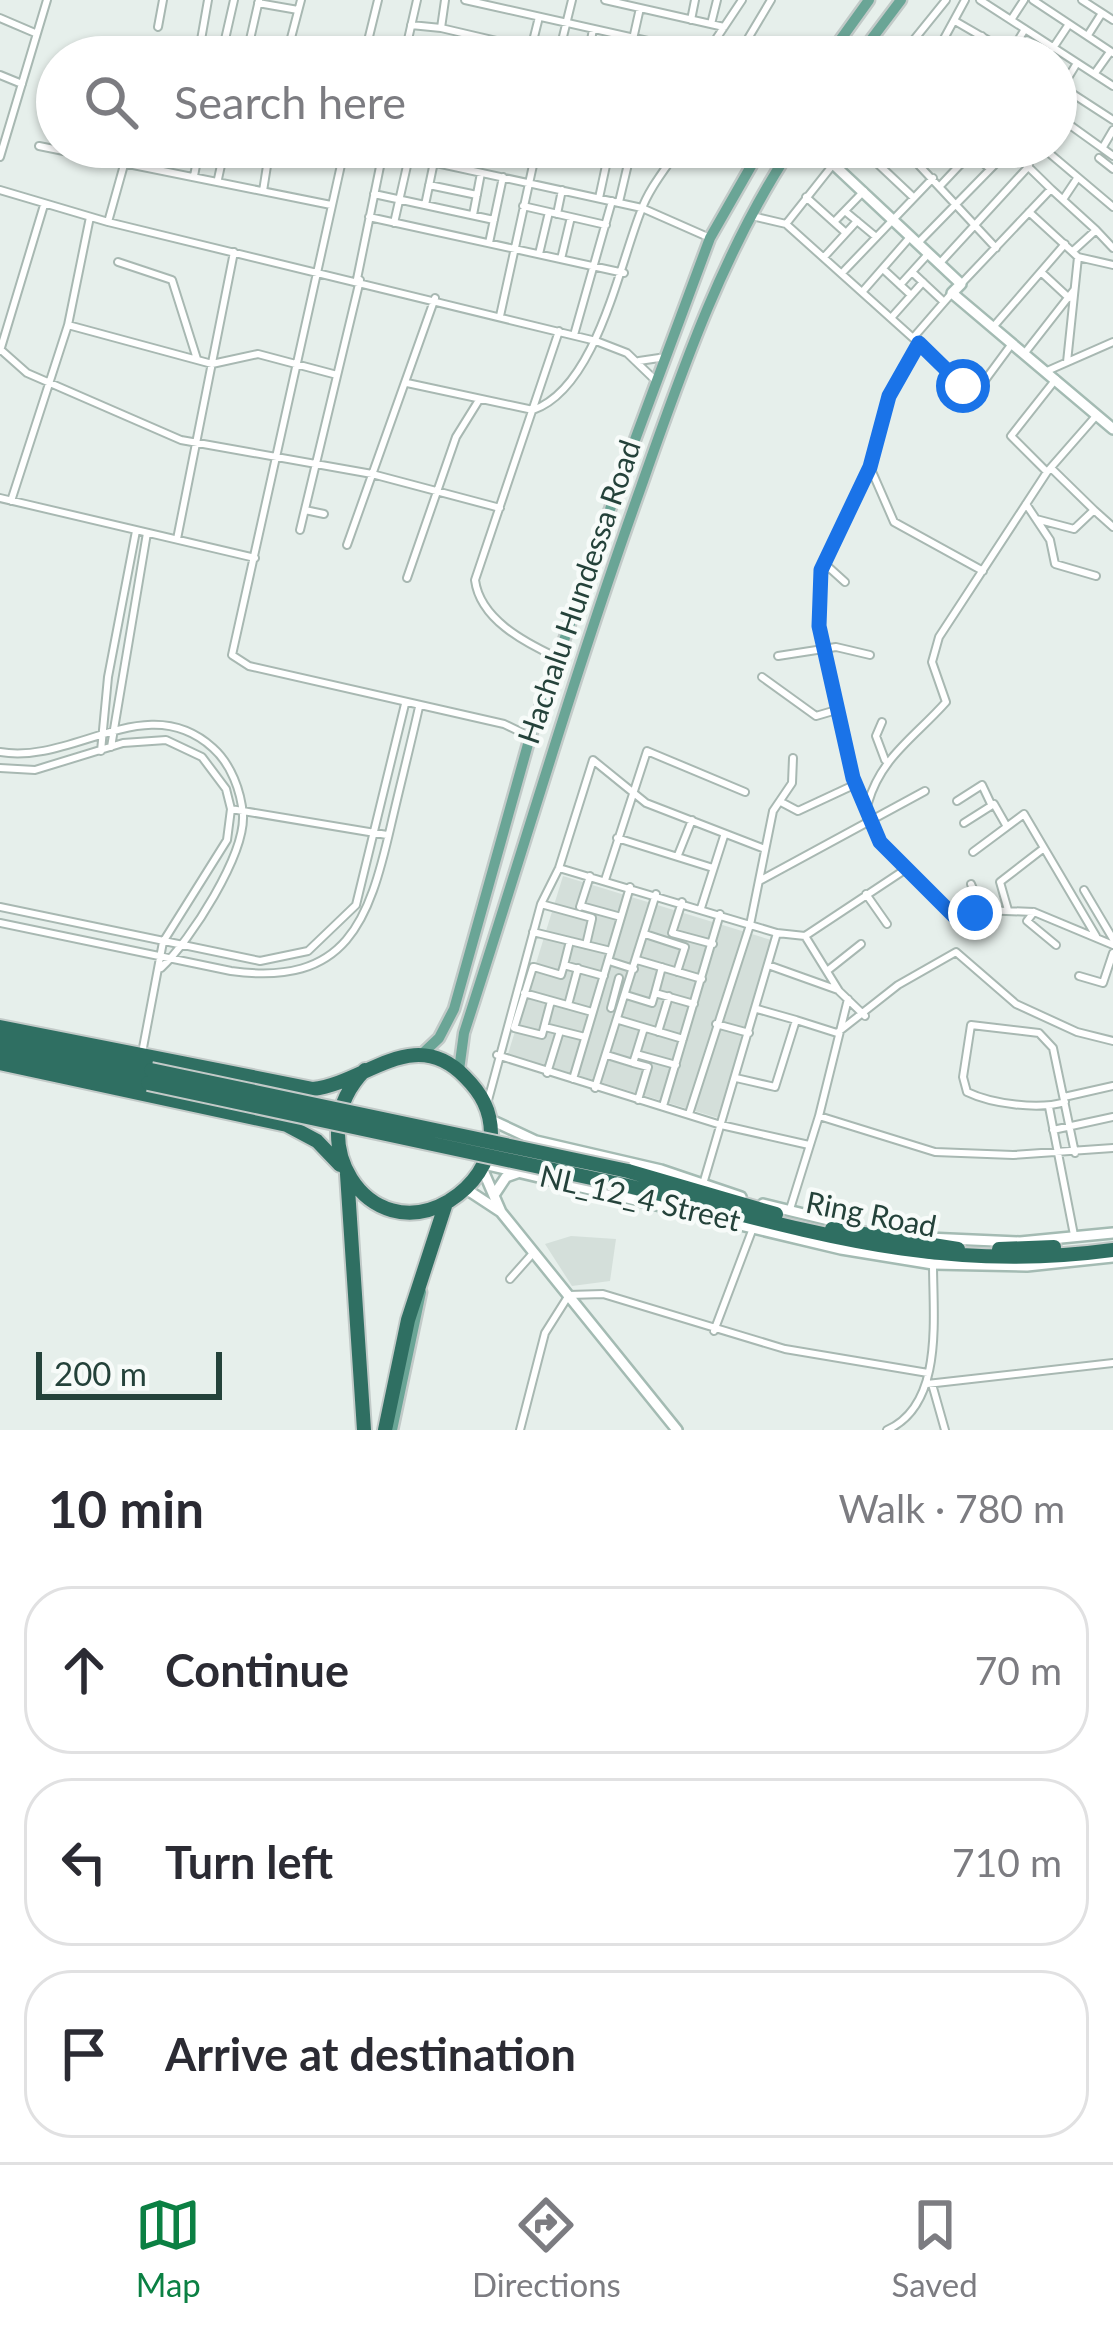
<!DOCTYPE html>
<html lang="en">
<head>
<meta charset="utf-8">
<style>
  body { margin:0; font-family:Lato,sans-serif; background:#f7f7f7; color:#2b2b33 }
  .scale { position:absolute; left:36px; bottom:30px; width:186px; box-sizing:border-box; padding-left:12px; border:6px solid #24423a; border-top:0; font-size:33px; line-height:42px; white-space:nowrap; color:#24423a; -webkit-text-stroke:9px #f7fbf9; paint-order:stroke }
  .stop { position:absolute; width:36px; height:36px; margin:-27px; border:9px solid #1a73e8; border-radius:50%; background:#fff }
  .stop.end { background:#1a73e8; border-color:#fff; box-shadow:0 3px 12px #0008 }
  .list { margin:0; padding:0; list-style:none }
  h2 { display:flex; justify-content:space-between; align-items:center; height:156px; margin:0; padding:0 48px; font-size:51px }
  h2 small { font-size:39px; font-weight:400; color:#7c7c81 }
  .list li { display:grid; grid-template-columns:78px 1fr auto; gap:36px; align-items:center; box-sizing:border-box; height:168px; margin:0 24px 24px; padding:0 24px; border:3px solid #e1e1e2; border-radius:48px }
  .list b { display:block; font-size:45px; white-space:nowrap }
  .list em { font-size:39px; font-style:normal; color:#7c7c81 }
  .icon { flex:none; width:66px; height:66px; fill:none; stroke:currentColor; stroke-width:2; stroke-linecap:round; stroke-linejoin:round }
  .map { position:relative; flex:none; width:1113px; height:1430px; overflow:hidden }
  .search { position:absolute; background:#fff; box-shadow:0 3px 9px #0004; left:36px; right:36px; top:36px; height:132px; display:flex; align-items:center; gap:30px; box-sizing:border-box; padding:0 42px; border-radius:66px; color:#7c7c81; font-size:45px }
  .sheet { height:732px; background:#fff }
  nav { display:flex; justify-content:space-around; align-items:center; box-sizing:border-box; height:168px; border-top:3px solid #e1e1e2; background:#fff; font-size:33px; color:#7c7c81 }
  nav a { display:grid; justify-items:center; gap:6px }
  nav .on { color:#0b8043 }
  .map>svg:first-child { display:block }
</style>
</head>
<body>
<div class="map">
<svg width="1113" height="1430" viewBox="0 0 1113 1430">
  <rect width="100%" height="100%" fill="#e6efeb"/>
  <path fill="#d4dfda" d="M563,876L771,940L718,1118L508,1054Z
    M571,1236L616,1239L610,1281L572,1286L545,1244Z"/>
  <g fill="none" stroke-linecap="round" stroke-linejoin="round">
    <defs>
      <path id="street" d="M445,0L441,28L531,49L539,17
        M465,0L719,57
        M605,0L724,27
        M980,0L1113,86
        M1033,0L1113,53
        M1082,0L1113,20
        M258,3L298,10
        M0,18L35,33
        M691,20L695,0
        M1011,20L1024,0
        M955,21L1017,57
        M711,24L717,0
        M411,25L441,28
        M158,27L163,0
        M1088,35L1102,13
        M1053,48L1069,24
        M179,52L204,57
        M1011,52L1025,29
        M706,54L742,0
        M968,56L982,36
        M198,57L208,0
        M221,57L234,0
        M246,57L259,0
        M286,57L301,0
        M364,57L378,0
        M404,57L417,0
        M558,57L572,0
        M588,57L593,29
        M629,57L640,8
        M737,57L771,0
        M900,57L946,0
        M934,57L965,0
        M1095,73L1110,52
        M0,75L22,84
        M1056,83L1113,120
        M1063,86L1077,63
        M1056,115L1113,156
        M39,146L331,205
        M166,147L199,151
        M345,147L232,655L249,666L504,724L529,736
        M363,147L642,208L710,238
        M860,147L913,197
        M902,147L996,248
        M941,147L960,165
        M966,147L990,169
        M1042,147L1113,207
        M1103,147L1113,130
        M0,157L47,0
        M1099,158L1113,169
        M1024,161L1035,147
        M155,166L159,147
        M194,176L199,150
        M218,179L225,147
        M429,185L477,195
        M940,186L972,152
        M1051,189L1096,230L1073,251
        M0,190L108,222L596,341L627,353L654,379
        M263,191L270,147
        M374,194L494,220
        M806,197L846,233
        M599,198L610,147
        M1064,198L1076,180
        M619,202L632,147
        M425,205L434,162
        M523,206L606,225
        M846,212L875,236
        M1029,212L1078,257L1067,362
        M557,214L562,190
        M473,215L481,173
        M752,216L786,224L913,338L952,293
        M369,217L624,273
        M108,222L129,147
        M834,222L864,191
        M394,223L409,157
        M786,224L847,147
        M1096,230L1113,248
        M489,243L503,177
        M918,243L1010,149
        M539,254L549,212
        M825,256L857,221
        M1078,257L1113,265
        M561,259L571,217
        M118,262L172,280L197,359
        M940,263L1029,166
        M883,269L911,295
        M843,272L933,178
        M912,272L944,302
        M1041,272L1069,298
        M357,279L384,147
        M961,284L1051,189L1008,147
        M900,285L929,253
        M863,291L911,236
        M500,316L537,147
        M891,318L923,282
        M68,325L212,364L258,354L337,375
        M994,326L1065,244
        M574,335L612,201
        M919,343L889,396L870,467L824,563L819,626L853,778L880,842L957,919L982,910L1034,912L1113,945
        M920,345L970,391L980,387L1011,345
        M1,350L27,373L181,440L372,474L500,508
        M0,351L44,205
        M1024,354L1074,290
        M639,361L666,357
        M1047,371L1113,342
        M407,383L533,410C596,388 619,266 641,211C649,188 667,167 680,147
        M870,467L894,522L983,571
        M1047,472L1011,436L1056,379
        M0,498L255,558
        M11,501L68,325L90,217
        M1026,504L1050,540L1055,564L1096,576
        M305,510L324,514
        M1094,510L1113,527
        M1036,519L1074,529L1094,510L1051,468
        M300,530L360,280
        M177,539L234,252
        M347,545L435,298
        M824,563L845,582
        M407,578L456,437L479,400
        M778,656L836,647L870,655
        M556,657C524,642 480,619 475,580L559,331
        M762,677L816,716L833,711
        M882,722L876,736L885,760
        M111,747L147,533
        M101,751L108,677L136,531
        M0,752C73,765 147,688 213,748C231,764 241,791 243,815C245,855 191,940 161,968
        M0,768L35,770L123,743L166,740L202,757L226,789L231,809L227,840L163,942L142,1053
        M957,801L982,785L991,804
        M781,802L798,811L856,784
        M868,803C881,757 915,737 946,702L932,662L939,637L1047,472L1096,416
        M231,809L387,835
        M964,823L994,804L1006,825
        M617,838L713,868
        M973,852L1024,814L1096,936
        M678,855L692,820
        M559,868L777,933L703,1184
        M605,880L647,751L745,792
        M761,880L925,791
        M971,884L982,910
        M1084,890L1113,939
        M866,894L887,924
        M541,904L592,918
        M581,906L621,917
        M0,907L260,961L308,951L356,905L405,704
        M580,907L590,876
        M701,908L724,836
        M1008,910L1000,882L1044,848
        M1034,912L1027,921L1056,945
        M0,923L231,971C347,987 369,921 391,825C400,786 410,747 419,707
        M533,932L611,951
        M672,933L713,944
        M672,933L682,902
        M777,933L805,936L839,991L865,1016
        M645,934L685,947
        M805,936L903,871
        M586,945L592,919
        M637,960L702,979
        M609,961L634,969
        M564,965L570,941
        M768,965L838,990
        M533,967L514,1028L542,1035L551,1001
        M534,967L561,975L564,965L604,976
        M827,971L861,944
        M677,972L685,947
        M1079,976L1103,983L1113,953
        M524,993L592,1012
        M655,993L662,967
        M626,995L652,1003L655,993L694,1004
        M568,1005L578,968
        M611,1008L619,978
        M757,1009L796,1020
        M619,1020L683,1039
        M716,1024L749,1033
        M545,1027L585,1037
        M658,1032L669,996
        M636,1054L644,1028
        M497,1055L721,1125L809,1145
        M607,1055L633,1063L636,1054L676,1065
        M633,1063L648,1067L638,1100
        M547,1073L560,1031
        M736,1078L775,1087L796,1020L837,1033L898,985L956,952L1016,1004L1077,1032L1113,1041
        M573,1079L630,887
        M595,1088L656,894
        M1064,1097L1113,1086
        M1065,1102C1039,1110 992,1104 967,1092L963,1077L971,1025L1039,1033L1053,1048L1075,1153
        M487,1104L541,904L559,868L593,760L646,803L765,849
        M663,1106L720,914
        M1049,1107L1074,1235
        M689,1114L750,925L773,811L792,783L793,758
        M819,1116L848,999
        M1053,1130L1113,1117
        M790,1209L819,1116L935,1152L1013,1155L1113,1148
        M510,1279L534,1252
        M714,1331L753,1228
        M927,1384L1113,1363
        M932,1384L945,1430
        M520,1430L545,1333L569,1295L603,1294L785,1349L928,1373
        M887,1430C944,1405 933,1318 933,1264"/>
      <path id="secondary" d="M806,147L832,163L961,284L952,293L1113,429
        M489,1119L536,1141L661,1170L741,1197
        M484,1164L841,1249L933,1264L1027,1266L1113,1257
        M482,1168L501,1212L677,1430
        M466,1189L501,1212
        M494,1195L506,1177L520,1172
        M763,1204L857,1227
        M927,1238L1020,1242L1113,1233"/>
      <path id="primary" d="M828,57L869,0
        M858,57L901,0
        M421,1055L439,1038L454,1009L530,737L626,464L710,238L762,147
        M459,1070L464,1033C523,851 576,668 641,487C682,370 723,251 792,147
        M392,1430L421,1292"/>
      <path id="highway" d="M0,1027L313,1089C366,1083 414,1024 465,1077C481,1093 491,1110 491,1134C490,1163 473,1186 449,1201C367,1249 298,1137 365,1070
        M0,1038L151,1070
        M0,1052L148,1083
        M0,1063L287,1125L317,1141L340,1165
        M628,1171L776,1214
        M347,1174L364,1430
        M624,1185C797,1227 931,1275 1113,1250
        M832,1229L958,1249
        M999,1249L1054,1247
        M385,1430L408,1320L446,1203"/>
    </defs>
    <use href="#street" stroke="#a8b8b2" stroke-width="10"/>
    <use href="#secondary" stroke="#a4bbb3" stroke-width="14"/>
    <use href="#primary" stroke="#c2cac8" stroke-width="15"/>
    <use href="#highway" stroke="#c2cac8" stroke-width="18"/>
    <use href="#street" stroke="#fff" stroke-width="6"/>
    <use href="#secondary" stroke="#fff" stroke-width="9"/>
    <use href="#primary" stroke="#6aa596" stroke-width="10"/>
    <use href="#highway" stroke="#2f6f62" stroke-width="14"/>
    <defs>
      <path id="highway-bridge" d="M151,1070L628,1171
        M148,1083L624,1185"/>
    </defs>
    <use href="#highway-bridge" stroke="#c2cac8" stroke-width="18" stroke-linecap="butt"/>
    <use href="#highway-bridge" stroke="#2f6f62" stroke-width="14"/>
  </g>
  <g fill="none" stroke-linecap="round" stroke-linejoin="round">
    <path stroke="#1a73e8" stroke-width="15" d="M963,386L919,343L889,396L870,467L821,570L819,626L853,778L880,842L957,919L975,913"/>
  </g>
  <g text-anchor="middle" stroke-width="9" stroke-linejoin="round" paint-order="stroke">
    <g font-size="30" fill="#24423a" stroke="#f7fbf9">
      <text transform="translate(580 592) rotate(-71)" y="10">Hachalu Hundessa Road</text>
      <text transform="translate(640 1199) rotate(13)" y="10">NL_12_4 Street</text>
      <text transform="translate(871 1215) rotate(11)" y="10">Ring Road</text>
    </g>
  </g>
</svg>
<div class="scale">200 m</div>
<div class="stop" style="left:963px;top:386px"></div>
<div class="stop end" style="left:975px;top:913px"></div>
<div class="search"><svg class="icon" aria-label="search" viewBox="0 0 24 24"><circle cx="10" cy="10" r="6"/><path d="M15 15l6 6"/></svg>Search here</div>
</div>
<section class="sheet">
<h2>10 min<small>Walk · 780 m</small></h2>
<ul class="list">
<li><svg class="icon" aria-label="ahead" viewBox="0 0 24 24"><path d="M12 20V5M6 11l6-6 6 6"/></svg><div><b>Continue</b></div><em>70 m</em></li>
<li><svg class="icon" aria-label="left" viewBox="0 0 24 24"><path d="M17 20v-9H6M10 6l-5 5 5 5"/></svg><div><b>Turn left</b></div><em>710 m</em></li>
<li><svg class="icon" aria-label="arrive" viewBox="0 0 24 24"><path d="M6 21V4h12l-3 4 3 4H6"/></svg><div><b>Arrive at destination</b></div></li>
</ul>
</section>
<nav>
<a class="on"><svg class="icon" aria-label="map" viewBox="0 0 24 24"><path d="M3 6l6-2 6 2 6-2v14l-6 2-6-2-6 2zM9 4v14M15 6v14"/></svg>Map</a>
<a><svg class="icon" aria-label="directions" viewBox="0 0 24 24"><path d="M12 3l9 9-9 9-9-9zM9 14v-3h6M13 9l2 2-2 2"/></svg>Directions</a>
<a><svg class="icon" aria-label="saved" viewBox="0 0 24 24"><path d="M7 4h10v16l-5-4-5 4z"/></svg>Saved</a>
</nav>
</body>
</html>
